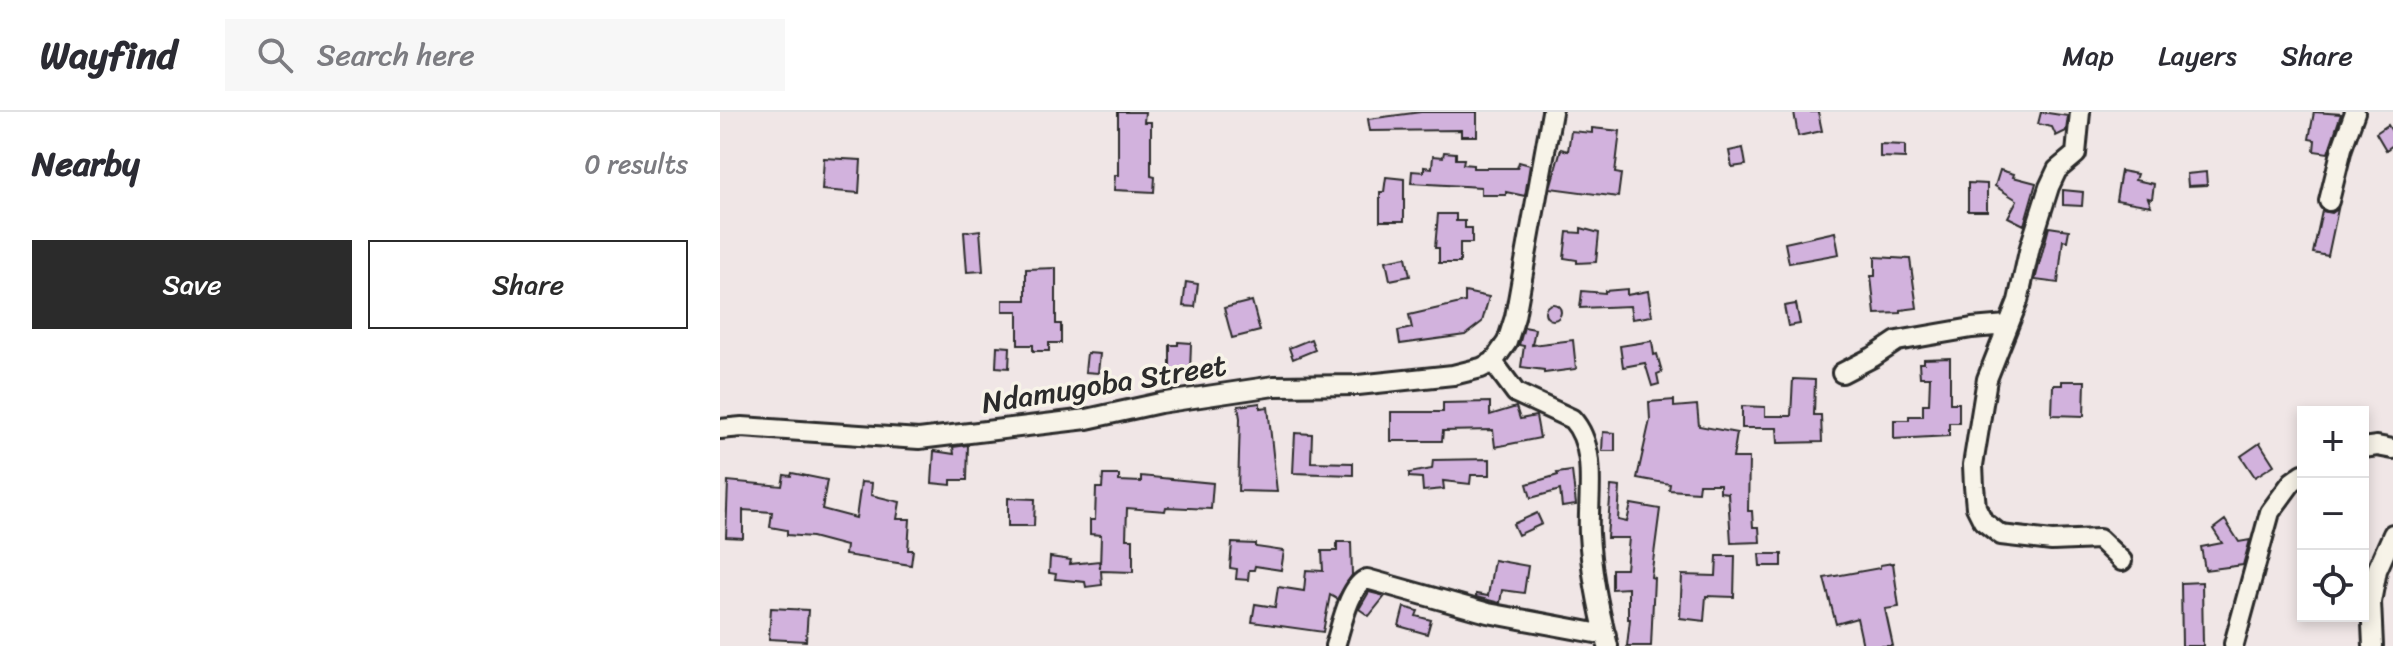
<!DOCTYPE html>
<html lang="en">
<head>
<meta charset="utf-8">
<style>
  body { margin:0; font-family:Sriracha,sans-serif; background:#f7f7f7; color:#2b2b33 }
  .controls { position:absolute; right:24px; bottom:24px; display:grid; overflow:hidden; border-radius:0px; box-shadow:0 4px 12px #0003 }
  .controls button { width:72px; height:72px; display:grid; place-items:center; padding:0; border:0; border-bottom:2px solid #e1e1e2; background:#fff; color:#2b2b33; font:40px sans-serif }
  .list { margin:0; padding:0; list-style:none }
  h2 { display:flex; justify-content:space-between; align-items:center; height:104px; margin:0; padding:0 32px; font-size:34px }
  h2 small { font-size:26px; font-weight:400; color:#7c7c81 }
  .actions { display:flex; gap:16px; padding:24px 32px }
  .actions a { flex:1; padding:18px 0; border:2px solid #2b2b2b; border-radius:0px; text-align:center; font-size:28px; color:#2b2b2b }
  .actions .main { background:#2b2b2b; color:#fff }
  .icon { flex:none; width:44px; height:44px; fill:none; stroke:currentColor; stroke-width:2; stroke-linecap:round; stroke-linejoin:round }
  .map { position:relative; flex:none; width:1673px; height:534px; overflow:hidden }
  header { display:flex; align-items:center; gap:48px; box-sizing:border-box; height:112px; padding:0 40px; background:#fff; border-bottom:2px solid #e1e1e2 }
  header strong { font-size:38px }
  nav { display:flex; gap:44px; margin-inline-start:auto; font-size:28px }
  .search { width:560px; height:72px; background:#f7f7f7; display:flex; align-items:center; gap:20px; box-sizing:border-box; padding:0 28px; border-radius:0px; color:#7c7c81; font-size:30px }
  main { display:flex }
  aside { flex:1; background:#fff }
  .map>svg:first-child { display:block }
</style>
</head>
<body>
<header>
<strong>Wayfind</strong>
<div class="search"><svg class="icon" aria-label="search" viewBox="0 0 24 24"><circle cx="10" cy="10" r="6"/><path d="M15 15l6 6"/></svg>Search here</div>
<nav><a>Map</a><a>Layers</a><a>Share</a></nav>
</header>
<main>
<aside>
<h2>Nearby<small>0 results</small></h2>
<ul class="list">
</ul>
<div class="actions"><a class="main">Save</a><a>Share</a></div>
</aside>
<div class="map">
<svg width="1673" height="534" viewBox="0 0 1673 534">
  <rect width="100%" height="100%" fill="#f0e6e6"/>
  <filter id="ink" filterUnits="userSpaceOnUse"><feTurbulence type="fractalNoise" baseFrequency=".0125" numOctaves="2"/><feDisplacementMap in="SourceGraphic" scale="16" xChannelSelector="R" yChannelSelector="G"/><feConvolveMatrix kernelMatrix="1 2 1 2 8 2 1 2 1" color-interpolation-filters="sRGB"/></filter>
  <g filter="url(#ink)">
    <path fill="#d2b2dd" stroke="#2b2b2b" stroke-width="2" d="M398,0H425L424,10H431V64L435,65L434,80L394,78L395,63H398Z
      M701,0H757V24H741V18L650,19L648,7Z
      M1074,0H1098L1102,19L1078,24Z
      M1321,0L1348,4L1346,19L1336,24L1332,15L1318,12Z
      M1594,0L1621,2L1608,41L1594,39L1595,28L1589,27Z
      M1668,13L1673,21V33L1666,38L1656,21Z
      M872,16L900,19L895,61L901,62L898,85L830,76L841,37L848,39L851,19L872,21Z
      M1160,32L1185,33V46L1160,45Z
      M1023,36L1026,53L1012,55L1009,39Z
      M724,40L736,41V47H744L743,52L753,53V56H797L799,50L810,53L805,84L786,80V83H761V75L691,71L692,59L704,60V55L712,56L713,44L723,45Z
      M104,46L141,48L139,81L102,78Z
      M1280,58L1294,62L1293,65L1316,71L1304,113L1288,105L1297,88L1275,74Z
      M1401,59L1417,62L1415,68L1434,72L1432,87L1428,86L1431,94L1396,88Z
      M1486,60L1487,73L1468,74L1467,62Z
      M666,65L684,67V109H660V80H664Z
      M1248,71L1267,72V99H1248Z
      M1343,78L1363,80L1362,94L1343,93Z
      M1618,97L1608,144L1593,141L1602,99L1612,101Z
      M718,102H736V109H745V116H752V131H740V151H719V136H715Z
      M1329,115L1349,118L1347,129L1343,128L1338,171L1315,168Z
      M861,116L879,121L876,150L857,151V148L844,146L847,120L861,121Z
      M260,118L263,159L247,160L244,120Z
      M1115,120L1119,142L1069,151L1065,131Z
      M686,145L690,164L670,168L666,149Z
      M1155,145L1190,147L1197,196L1181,198V201L1155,202L1151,164H1155Z
      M336,156V212H341V231H329V239H313V233H298V199H283V188H306V157Z
      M466,170L478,172L475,195L463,194Z
      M907,177V183L928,179L932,204L912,207L910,194L860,196L862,179L885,181V179Z
      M745,180L769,185L762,210L745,223L680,232L678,219L692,216L689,203L745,190Z
      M532,189L540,219L512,226L504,196Z
      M1076,192L1080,212L1068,214L1064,194Z
      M825 200a8 8 0 1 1 16 0a8 8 0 1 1-16 0Z
      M804,215L815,217L812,233L853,228L856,257L824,261V258L801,255L804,234L799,233Z
      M591,227L595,238L573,247L569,236Z
      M932,229L934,243L937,242L942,260L937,262L939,272L932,274L925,251L903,255L900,234Z
      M458,230L471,231L470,260L450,258V233H458Z
      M277,234L290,235L289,256L276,255Z
      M367,241L380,242L378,261L365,260Z
      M1230,246V291H1239V311H1229V324L1174,327V308H1189V304H1203V292H1209L1210,265H1200L1199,251H1204V247Z
      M1073,267L1095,268L1094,303H1101L1102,330L1058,331L1057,316H1022V294L1045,295V304H1071Z
      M1342,269H1365L1364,304L1332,303L1333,273H1342Z
      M954,288V295L977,293L979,314L1017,321L1013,346H1029L1028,399H1032L1033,415H1039L1040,430L1011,431L1008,381L1000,380V372H979L978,380L949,378L950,372L917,366L930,308L929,290Z
      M770,290V303L796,295L800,307L816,304L820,326L775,335L773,318L723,319L722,329H671V300H723V291Z
      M540,291V296L548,295L557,380L518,379L520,306L518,294Z
      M883,320L895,321V339H882Z
      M575,321L592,322L591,350L633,351V363L573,361Z
      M1540,331L1554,353L1535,365L1521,344Z
      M248,333L247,368H231V373L212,371L214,339L234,342L233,335Z
      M770,347V363H751L750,372L723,369L724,377L703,379L702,366L689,365V361L712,357L713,348Z
      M852,359L856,393L842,395L840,378L811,386L807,372L838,363L837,361Z
      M72,361L107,368L102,397L136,406L141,370L152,371L151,383L180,390L177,407H190L188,438H193L191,453L125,443L126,434L92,425L67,423V418L50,415L52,400L23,398V426L6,425L8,369L62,374L64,363L71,364Z
      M383,363H399V369L421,370V364L493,371L491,397L446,395L445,399L407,396L406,427H413V460L381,459L382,473L366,475L365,470L335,467L336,462L329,461L330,445L351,448L350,452L379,449L380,456L381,423L370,422V408H375L376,376H382Z
      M891,374L900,375L898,408L907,410L911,392L940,397L931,465L934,466L931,534H907L910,507H908V476L892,477V457H906L909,426H887Z
      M288,386L315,387L314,414H288Z
      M817,401L822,412L798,423L793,412Z
      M1505,408L1519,430L1530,428L1523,453L1485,458L1481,435L1502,431L1493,417Z
      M617,430H631L632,463L617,487L610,483L603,520L532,510L535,492L555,495L558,475L584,479L586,458L603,459L602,439H617Z
      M512,431L536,432V435L564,439L561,458L535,454L534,458H529L528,468L516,467L517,457L510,456Z
      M1039,442H1062V454H1040Z
      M997,444H1015L1014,485L986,484L984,509L960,506L962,463L996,464Z
      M774,448L808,454L804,481L782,478L780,491L756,485V482L768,484Z
      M1173,451L1179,495L1165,497L1173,534H1143L1137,506L1116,512L1104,466L1160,456V453Z
      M1482,470L1483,534H1462L1461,471Z
      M649,480L665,484L649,504L639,497Z
      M684,495L698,499L696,504L711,508L707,522L679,514Z
      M51,496L88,498L86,529L49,527Z"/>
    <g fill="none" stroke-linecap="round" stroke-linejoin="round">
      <defs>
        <path id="minor" d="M1360,0L1356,42L1337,58L1329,75L1310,135L1298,189L1267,267L1253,353L1254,374L1256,395L1263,409L1281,423L1332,429L1379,427L1402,449
          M1609,89L1622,36L1635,0
          M773,250L796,281L852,307C879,337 867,386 869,422C871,459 879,499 888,534
          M1122,261L1153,245L1177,229L1252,216L1287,213
          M0,317L22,315L199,327L367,307L440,291L554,274L638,273L733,263L761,256L773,250L787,230L795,205L832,0
          M1643,336L1657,334L1673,337
          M1514,532L1550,400L1572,370L1583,362
          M615,534C621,516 629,473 647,467L768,501L886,523
          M1653,534L1651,490L1657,458L1673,422"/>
      </defs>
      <use href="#minor" stroke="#2b2b2b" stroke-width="24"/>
      <use href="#minor" stroke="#f7f3e8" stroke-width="18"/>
    </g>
  </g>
  <g text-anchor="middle" stroke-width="7" stroke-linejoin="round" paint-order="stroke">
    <g font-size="30" fill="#2b2b2b" stroke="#f7f3e8">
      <text transform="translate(384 272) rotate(-9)" y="10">Ndamugoba Street</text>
    </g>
  </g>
</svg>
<div class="controls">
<button>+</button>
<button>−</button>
<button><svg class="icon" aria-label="locate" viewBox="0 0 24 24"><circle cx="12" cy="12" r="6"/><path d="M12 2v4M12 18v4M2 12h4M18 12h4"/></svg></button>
</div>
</div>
</main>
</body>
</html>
